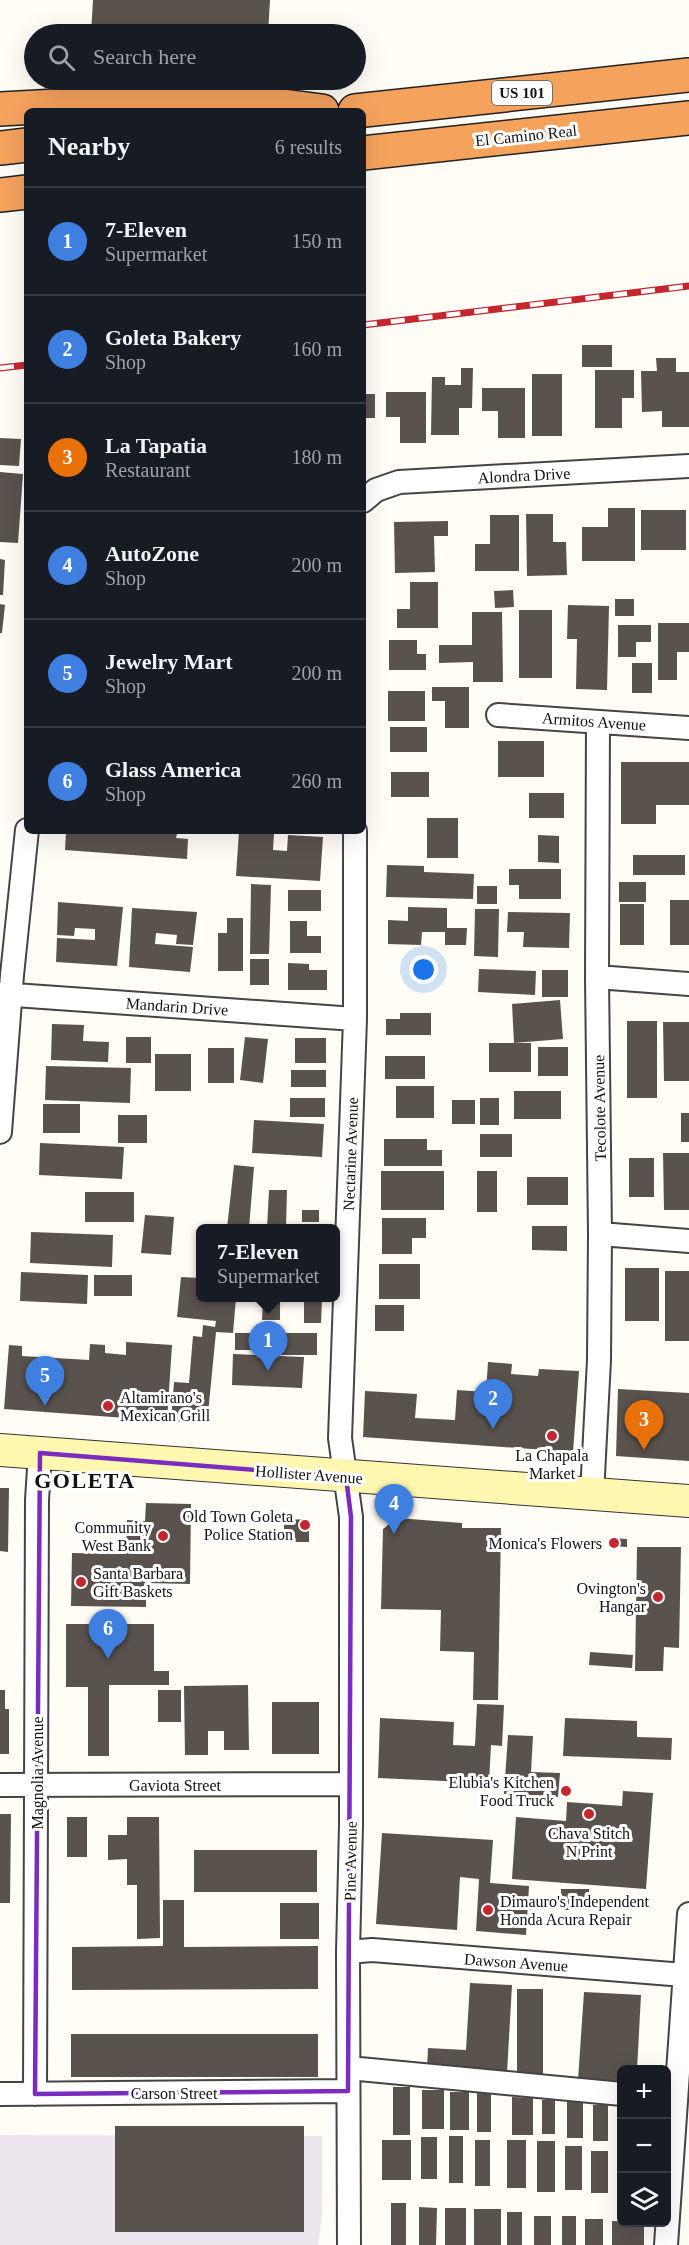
<!DOCTYPE html>
<html lang="en">
<head>
<meta charset="utf-8">
<style>
  body { margin:0; font-family:Georgia,serif; background:#20242c; color:#f1f3f6 }
  .controls { position:absolute; right:18px; bottom:18px; display:grid; overflow:hidden; border-radius:9px; box-shadow:0 6px 24px #0002 }
  .controls button { width:54px; height:54px; display:grid; place-items:center; padding:0; border:0; border-bottom:2px solid #363941; background:#171b24; color:#f1f3f6; font:30px sans-serif }
  .you { position:absolute; left:424px; top:970px; width:21px; height:21px; margin:-15px; border:4px solid #fff; border-radius:50%; background:#1a73e8; box-shadow:0 0 0 9px #1a73e833 }
  .badge { display:grid; place-items:center; width:39px; height:39px; border-radius:50%; background:#1a73e8; color:#fff; font-size:20px; font-weight:700 }
  .pin { position:absolute; translate:-50% -50px; filter:drop-shadow(0 2px 3px #0008) }
  .pin::after { content:''; position:absolute; top:32px; width:21px; height:18px; background:inherit; clip-path:polygon(0 0,100% 0,50% 100%) }
  .popup { position:absolute; left:196px; top:1224px; width:144px; height:78px; box-sizing:border-box; display:grid; place-content:center; border-radius:9px; background:#171b24; filter:drop-shadow(0 2px 4px #0005); font-size:20px; white-space:nowrap; color:#9ea1a6 }
  .popup b { font-size:22px; color:#f1f3f6 }
  .popup::after { content:''; position:absolute; left:50%; top:100%; margin-left:-12px; border:12px solid transparent; border-top-color:#171b24 }
  .list { margin:0; padding:0; list-style:none }
  h2 { display:flex; justify-content:space-between; align-items:center; height:78px; margin:0; padding:0 24px; font-size:26px }
  h2 small { font-size:20px; font-weight:400; color:#9ea1a6 }
  .list li { display:grid; grid-template-columns:39px 1fr auto; gap:18px; align-items:center; box-sizing:border-box; height:108px; padding:0 24px; border-top:2px solid #363941 }
  .list b { display:block; font-size:22px; white-space:nowrap }
  .list p { margin:0; font-size:20px; white-space:nowrap; color:#9ea1a6 }
  .list em { font-size:20px; font-style:normal; color:#9ea1a6 }
  .icon { flex:none; width:33px; height:33px; fill:none; stroke:currentColor; stroke-width:2; stroke-linecap:round; stroke-linejoin:round }
  .map { position:relative; flex:none; width:689px; height:2245px; overflow:hidden }
  .search { position:absolute; background:#171b24; box-shadow:0 6px 24px #0002; left:24px; top:24px; width:342px; height:66px; display:flex; align-items:center; gap:15px; box-sizing:border-box; padding:0 21px; border-radius:33px; color:#9ea1a6; font-size:22px }
  .panel { position:absolute; background:#171b24; box-shadow:0 6px 24px #0002; left:24px; top:108px; width:342px; height:726px; border-radius:9px }
  .map>svg:first-child { display:block }
</style>
</head>
<body>
<div class="map">
<svg width="689" height="2245" viewBox="0 0 689 2245">
  <rect width="100%" height="100%" fill="#fffdf5"/>
  <path fill="#eee6ef" d="M0,2135L322,2136V2216L318,2245H0Z"/>
  <path fill="#5a524d" d="M93,0H270L268,34H91Z
    M582,345H612V367H582Z
    M656,358H676V372H689V427H662V411L642,412L641,371H657Z
    M461,368H473L472,408H459V435H431L432,377H445V385H461Z
    M595,370H634V398H622V428H595Z
    M532,374H562V436H532Z
    M482,388H525V438H498V411H482Z
    M386,392H426V443H400V417H386Z
    M363,394H375V418H363Z
    M0,438L21,439L19,466L0,465Z
    M0,472L23,474L18,543L0,542Z
    M608,508H635V561H582V527H608Z
    M641,510H686V550H641Z
    M526,514H553V542H566L567,575L527,576Z
    M490,515H519V571H475V544H490Z
    M448,521V536H434L435,572L395,573L394,522Z
    M0,559L5,560L3,595H0Z
    M410,582H438V628H397V609H410Z
    M513,590L514,607L495,608L494,591Z
    M615,599H634V616H615Z
    M0,604L5,605L2,633H0Z
    M568,605L609,606L607,690L576,689L577,639H567Z
    M519,610H552V678H519Z
    M472,612H502L503,682H473V662L439,663V645H472Z
    M658,623H689V652H677V680H658Z
    M618,625H651V642H636V657H618Z
    M389,640H417V654H426V670H389Z
    M632,663H652V693H632Z
    M432,687H469V728H445V701H432Z
    M388,691H425V721H388Z
    M390,727H427V752H390Z
    M498,741H544V777H498Z
    M621,762H689V805H656V824H621Z
    M391,772H429V797H391Z
    M529,793H564V818H529Z
    M427,818H458V858H427Z
    M66,831H137L165,833V831H189L190,833H169L177,834L176,838L188,839L187,859L65,850Z
    M239,831L274,834L273,850L287,851L288,835L323,837L320,881L236,876Z
    M538,835L559,836V863L538,862Z
    M633,855H685V875H633Z
    M387,865L424,866V872L474,874L473,899L386,897Z
    M509,869H561V899H519V885H509Z
    M619,882H646V902H619Z
    M251,884L271,885L269,954H250Z
    M477,886H497V904H477Z
    M288,890H321V911H288Z
    M670,900H689V945H670Z
    M58,902L123,907L117,966L56,962L57,938L95,940V929L75,928L74,936L57,935Z
    M620,904H644V945H620Z
    M408,907L447,908V928H467L466,945H445V932H422L421,945L388,944V920L408,921Z
    M132,908L197,912L193,945L176,944L177,935L156,933L155,944L193,947L190,972L129,967Z
    M475,909H499L498,957L474,956Z
    M508,912L570,913L569,948L523,947L524,932H507Z
    M227,918H243V971H218V933H227Z
    M290,921H307V936H321V953H290Z
    M250,959H269V985H250Z
    M288,963L309,964V970H327V990H288Z
    M479,969L536,971L535,995L478,992Z
    M542,970H568V997H542Z
    M560,1000L563,1039L514,1043L512,1004Z
    M400,1013H431V1035H386V1019H400Z
    M627,1021H657V1098H627Z
    M663,1022H689V1081H664Z
    M52,1024L84,1025L83,1041L109,1042L108,1062L51,1060Z
    M126,1037H151V1063H126Z
    M245,1037L268,1039L263,1083L240,1080Z
    M295,1038H326V1063H295Z
    M489,1043H531V1072H489Z
    M538,1047H568V1076H538Z
    M208,1048H234V1083H208Z
    M155,1054H191V1091H155Z
    M385,1056H425V1079H385Z
    M46,1066L131,1068L130,1103L45,1100Z
    M291,1070H326V1087H291Z
    M396,1086H434V1118H396Z
    M514,1091H561V1119H514Z
    M290,1098H325V1117H290Z
    M480,1098H499V1125H480Z
    M452,1100H475V1124H452Z
    M43,1104H80V1133H43Z
    M681,1113H689V1142H681Z
    M118,1115H147V1143H118Z
    M254,1120L324,1124L322,1157L252,1153Z
    M480,1134H512V1157H480Z
    M384,1139H427V1150H442V1166H384Z
    M40,1143L124,1147L122,1179L39,1175Z
    M663,1153H689V1210H664Z
    M629,1158H654V1197H629Z
    M234,1165L254,1167L249,1228H227Z
    M381,1171H444V1210H381Z
    M477,1171H497V1212H477Z
    M527,1177H568V1205H527Z
    M269,1190H287L286,1228H267Z
    M85,1192H134V1222H85Z
    M302,1210H319V1222H302Z
    M145,1215L174,1217L171,1255L141,1253Z
    M382,1218H426V1238H412V1254H382Z
    M532,1226H567V1251L532,1250Z
    M31,1232L113,1235L112,1267L30,1263Z
    M379,1264H420V1299H379Z
    M625,1268H659V1321H625Z
    M665,1271H689V1341H665Z
    M21,1272L88,1275L87,1304L20,1301Z
    M94,1275H132V1296H94Z
    M181,1277L200,1278V1298H236L233,1333L216,1332L207,1424L171,1421L174,1382L189,1383L193,1336L202,1337L203,1325L215,1327L216,1321L177,1317Z
    M263,1298H280V1320H262Z
    M304,1298H322L321,1323H304Z
    M375,1305H404V1331H375Z
    M235,1333H257V1341H274V1350H235Z
    M279,1333H317V1355H279Z
    M126,1342L172,1345L167,1421L4,1409L9,1345L22,1346V1356L89,1360L90,1344L105,1345V1353L126,1355Z
    M233,1354L304,1357L302,1388L232,1385Z
    M488,1362L512,1364L511,1374L538,1376L539,1369L579,1371L573,1452L363,1437L365,1391L417,1394L415,1418L455,1420L457,1390L486,1392Z
    M618,1389L689,1393V1461L616,1456Z
    M0,1488H9L8,1552L0,1551Z
    M146,1503L191,1504L190,1584L146,1583V1607L71,1606L72,1553L126,1554L127,1520L145,1521Z
    M397,1518L462,1523V1528H501L498,1700H473L474,1652L440,1651L441,1610L381,1609L383,1529Z
    M309,1519V1542H284V1520Z
    M610,1538L627,1539V1547L610,1546Z
    M637,1547H681L679,1648L664,1647L663,1671H635Z
    M66,1624H154V1671H169V1685H109V1756H88V1687H66Z
    M590,1652L633,1655L632,1668L589,1665Z
    M248,1685L249,1750H224V1731H208V1755H185L184,1686Z
    M0,1690H5V1709H9V1754H0Z
    M158,1690H181V1722H158Z
    M272,1702H319V1754H272Z
    M477,1704L504,1705L502,1746L491,1745L489,1783L378,1778L380,1718L454,1722L453,1745L475,1746Z
    M565,1718L637,1721V1737L672,1738L671,1760L563,1756Z
    M508,1735L533,1736L531,1772L560,1773L558,1797L504,1794Z
    M623,1791L653,1793L646,1889L512,1879L516,1817L566,1821L567,1802L622,1806Z
    M0,1814H11L10,1903H0Z
    M67,1817H87V1857H67Z
    M127,1817H159L160,1938L137,1939V1885H127V1859L108,1860V1835H127Z
    M382,1833L493,1840L490,1883L529,1886L526,1935L476,1931L479,1879L460,1877L457,1930L376,1924Z
    M194,1850H317V1892H194Z
    M561,1889H589V1910H561Z
    M163,1900H184V1947L318,1946V1989L72,1990V1947L163,1946Z
    M280,1903H319V1939H280Z
    M470,1983L512,1985L507,2073L427,2069L428,2048L466,2050Z
    M517,1989H543V2075H517Z
    M584,1992L641,1995L637,2070H622V2082L578,2080Z
    M71,2034H318V2077H71Z
    M393,2087H410V2135H393Z
    M422,2090H444V2129H422Z
    M450,2092H469V2130H450Z
    M477,2093H491V2132H477Z
    M512,2097L533,2098V2135H512Z
    M542,2100H555V2134H542Z
    M567,2101H583V2138H567Z
    M593,2105H608V2141H593Z
    M115,2126H304V2232H115Z
    M449,2136H463V2183H449Z
    M421,2137H437V2179H421Z
    M382,2140H411V2180H382Z
    M475,2140H490V2186H475Z
    M507,2140H526V2188H507Z
    M537,2141H555V2192H537Z
    M565,2146H582V2190H565Z
    M591,2151H608V2193H591Z
    M617,2151H622V2193H617Z
    M391,2203H406V2245H391Z
    M419,2207L437,2208L436,2245H419Z
    M445,2208H466V2245H445Z
    M474,2209H501V2245H474Z
    M507,2212H522V2245H507Z
    M534,2216H551V2245H534Z
    M562,2216H576V2245H562Z
    M585,2219H603V2245H585Z
    M612,2221L644,2222V2245H612Z"/>
  <g fill="none" stroke-linecap="round" stroke-linejoin="round">
    <defs>
      <path id="street" d="M363,501L376,490L399,482L689,466
        M498,715L689,728
        M597,977L689,984
        M0,994L355,1019
        M0,1132L12,975L27,830
        M600,1234L689,1241
        M592,1494L599,1360L600,1234L597,977L598,722
        M0,1785L350,1784
        M348,1952L372,1950L684,1975
        M349,2068L622,2094
        M0,2094L348,2091
        M35,2094L37,1500L40,1453
        M349,2245L348,1952L351,1825V1517L340,1438L355,1019V831
        M666,2245L689,1914"/>
      <path id="secondary" d="M0,1450L689,1501"/>
      <path id="highway" d="M0,109L131,102L242,101L322,111
        M355,111L689,75
        M0,148L27,145
        M363,153L689,118
        M0,195L27,192"/>
    </defs>
    <use href="#street" stroke="#444" stroke-width="26"/>
    <use href="#secondary" stroke="#333" stroke-width="34"/>
    <use href="#highway" stroke="#222" stroke-width="36"/>
    <use href="#street" stroke="#fff" stroke-width="22"/>
    <use href="#secondary" stroke="#fff6b0" stroke-width="32"/>
    <use href="#highway" stroke="#f5a25d" stroke-width="33"/>
    <defs>
      <path id="rail" d="M363,325L689,286
        M0,368L27,365"/>
    </defs>
    <use href="#rail" stroke="#c4262e" stroke-width="7"/>
    <use href="#rail" stroke="#fff" stroke-width="4.5" stroke-dasharray="14" stroke-linecap="butt"/>
  </g>
  <path fill="none" stroke="#7b2cbf" stroke-width="4.5" stroke-linejoin="round" d="M40,1453L346,1477L351,1517L348,2091L35,2094Z"/>
  <g fill="#c4262e" stroke="#fff" stroke-width="2">
    <circle cx="108" cy="1406" r="6"/>
    <circle cx="552" cy="1436" r="6"/>
    <circle cx="305" cy="1525" r="6"/>
    <circle cx="163" cy="1536" r="6"/>
    <circle cx="614" cy="1543" r="6"/>
    <circle cx="81" cy="1582" r="6"/>
    <circle cx="658" cy="1597" r="6"/>
    <circle cx="566" cy="1791" r="6"/>
    <circle cx="589" cy="1814" r="6"/>
    <circle cx="488" cy="1910" r="6"/>
  </g>
  <g text-anchor="middle" stroke-width="6" stroke-linejoin="round" paint-order="stroke">
    <rect fill="#fff" stroke="#585858" stroke-width="1.5" x="492" y="81" width="60" height="24" rx="4.5"/>
    <g font-size="15" font-weight="bold" fill="#111">
      <text x="522" y="98">US 101</text>
    </g>
    <g font-size="16" fill="#111" stroke="#fff">
      <text transform="translate(526 135) rotate(-6)" y="6">El Camino Real</text>
      <text transform="translate(524 475) rotate(-3)" y="6">Alondra Drive</text>
      <text transform="translate(594 721) rotate(4)" y="6">Armitos Avenue</text>
      <text transform="translate(177 1006) rotate(4)" y="6">Mandarin Drive</text>
      <text transform="translate(599 1108) rotate(-91)" y="6">Tecolote Avenue</text>
      <text transform="translate(350 1154) rotate(-88)" y="6">Nectarine Avenue</text>
      <text transform="translate(309 1474) rotate(4)" y="6">Hollister Avenue</text>
      <text transform="translate(37 1773) rotate(-90)" y="6">Magnolia Avenue</text>
      <text x="175" y="1791">Gaviota Street</text>
      <text transform="translate(350 1861) rotate(-89)" y="6">Pine Avenue</text>
      <text transform="translate(516 1962) rotate(4)" y="6">Dawson Avenue</text>
      <text x="174" y="2099">Carson Street</text>
    </g>
    <g font-size="16" fill="#111" stroke="#fff" text-anchor="end">
      <text x="120" y="1403" text-anchor="start">Altamirano's<tspan x="120" dy="18">Mexican Grill</tspan></text>
      <text x="552" y="1461" text-anchor="middle">La Chapala<tspan x="552" dy="18">Market</tspan></text>
      <text x="293" y="1522">Old Town Goleta<tspan x="293" dy="18">Police Station</tspan></text>
      <text x="151" y="1533">Community<tspan x="151" dy="18">West Bank</tspan></text>
      <text x="602" y="1549">Monica's Flowers</text>
      <text x="93" y="1579" text-anchor="start">Santa Barbara<tspan x="93" dy="18">Gift Baskets</tspan></text>
      <text x="646" y="1594">Ovington's<tspan x="646" dy="18">Hangar</tspan></text>
      <text x="554" y="1788">Elubia's Kitchen<tspan x="554" dy="18">Food Truck</tspan></text>
      <text x="589" y="1839" text-anchor="middle">Chava Stitch<tspan x="589" dy="18">N Print</tspan></text>
      <text x="500" y="1907" text-anchor="start">Dimauro's Independent<tspan x="500" dy="18">Honda Acura Repair</tspan></text>
    </g>
    <g font-size="22" font-weight="bold" letter-spacing="1.5" fill="#111" stroke="#fff">
      <text x="85" y="1488">GOLETA</text>
    </g>
  </g>
</svg>
<div class="controls">
<button>+</button>
<button>−</button>
<button><svg class="icon" aria-label="layers" viewBox="0 0 24 24"><path d="M12 4l9 5-9 5-9-5zM3 14l9 5 9-5"/></svg></button>
</div>
<div class="you"></div>
<div class="pin badge" style="left:268px;top:1371px;background:#3f7fe0">1</div>
<div class="popup"><b>7-Eleven</b>Supermarket</div>
<div class="pin badge" style="left:493px;top:1429px;background:#3f7fe0">2</div>
<div class="pin badge" style="left:644px;top:1450px;background:#e8710a">3</div>
<div class="pin badge" style="left:394px;top:1534px;background:#3f7fe0">4</div>
<div class="pin badge" style="left:45px;top:1406px;background:#3f7fe0">5</div>
<div class="pin badge" style="left:108px;top:1659px;background:#3f7fe0">6</div>
<div class="search"><svg class="icon" aria-label="search" viewBox="0 0 24 24"><circle cx="10" cy="10" r="6"/><path d="M15 15l6 6"/></svg>Search here</div>
<section class="panel">
<h2>Nearby<small>6 results</small></h2>
<ul class="list">
<li><span class="badge" style="background:#3f7fe0">1</span><div><b>7-Eleven</b><p>Supermarket</p></div><em>150 m</em></li>
<li><span class="badge" style="background:#3f7fe0">2</span><div><b>Goleta Bakery</b><p>Shop</p></div><em>160 m</em></li>
<li><span class="badge" style="background:#e8710a">3</span><div><b>La Tapatia</b><p>Restaurant</p></div><em>180 m</em></li>
<li><span class="badge" style="background:#3f7fe0">4</span><div><b>AutoZone</b><p>Shop</p></div><em>200 m</em></li>
<li><span class="badge" style="background:#3f7fe0">5</span><div><b>Jewelry Mart</b><p>Shop</p></div><em>200 m</em></li>
<li><span class="badge" style="background:#3f7fe0">6</span><div><b>Glass America</b><p>Shop</p></div><em>260 m</em></li>
</ul>
</section>
</div>
</body>
</html>
